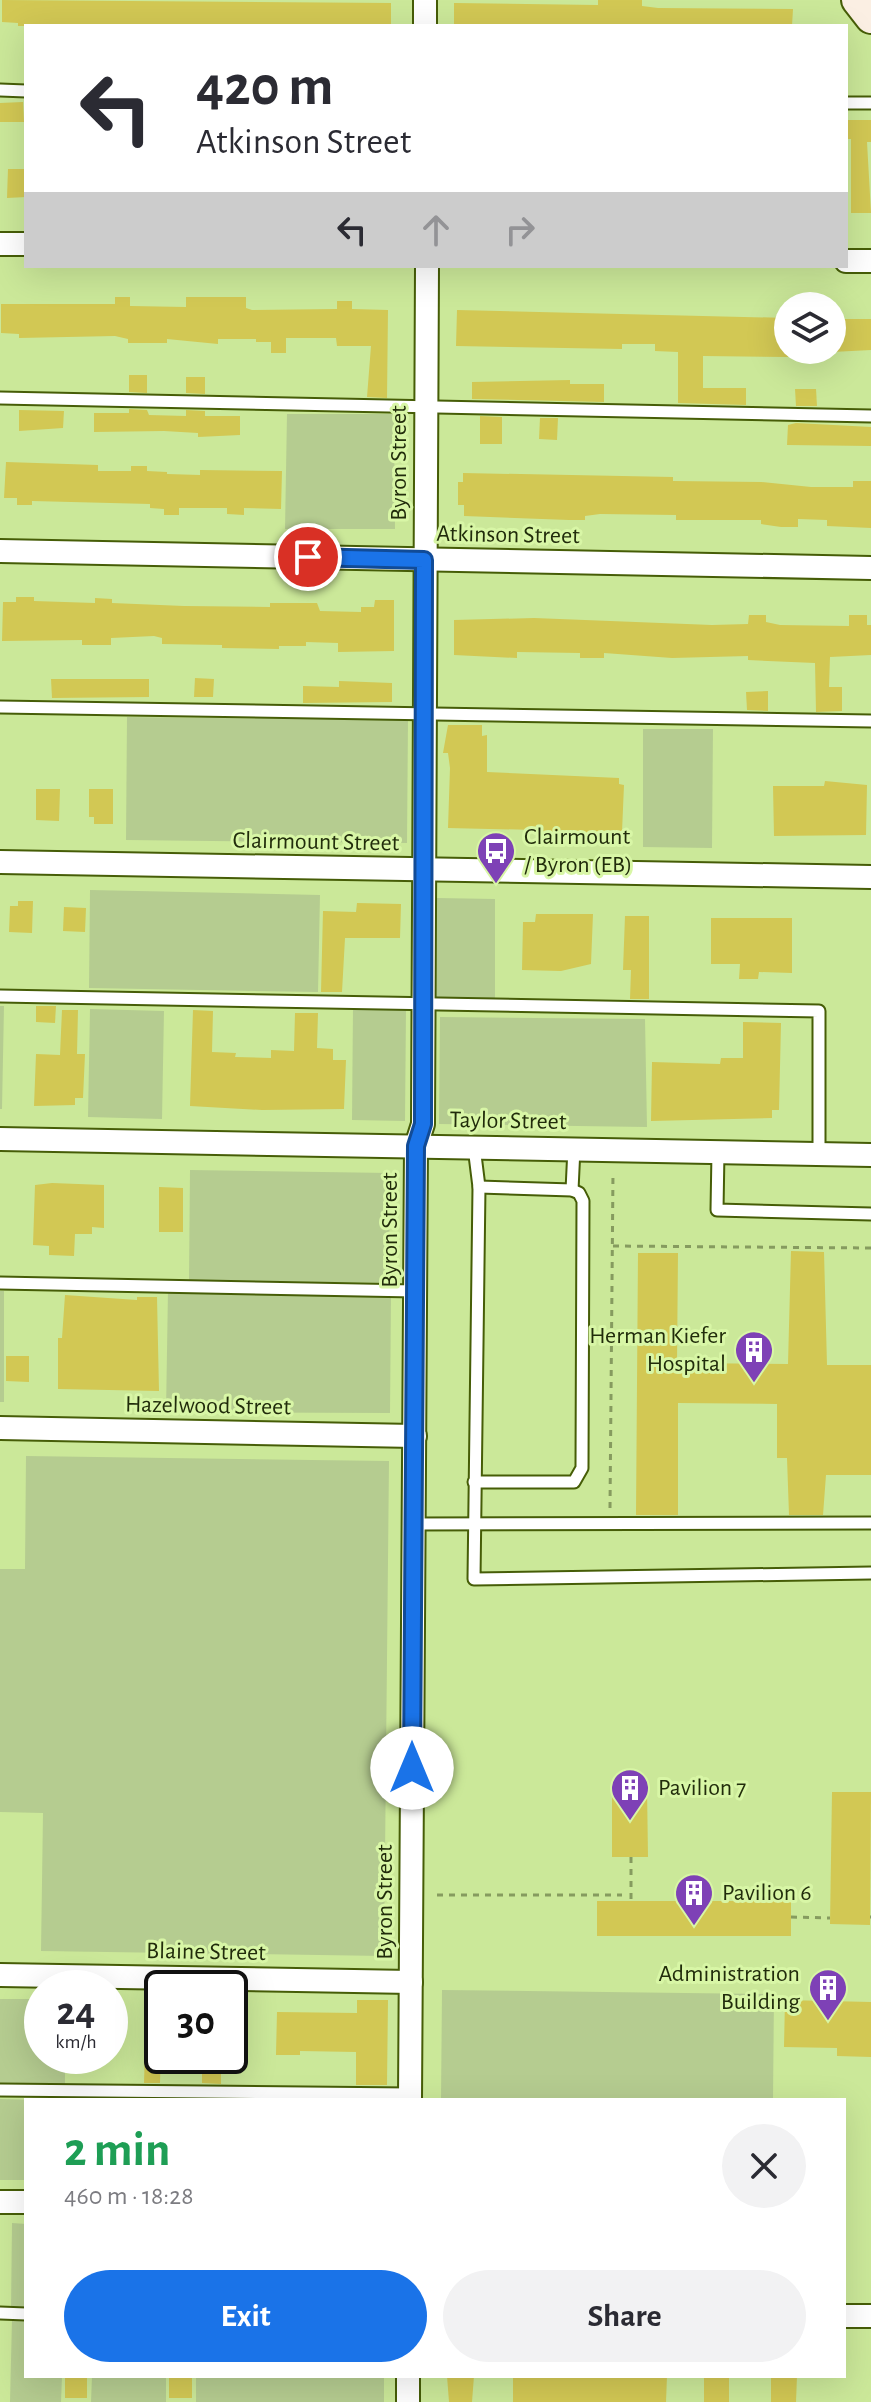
<!DOCTYPE html>
<meta charset="utf-8">
<style>
body{margin:0;font-family:"Alegreya Sans",sans-serif;background:#f2f2f3;color:#2b2b33;height:100vh;display:flex;flex-direction:column;font-size:30px;white-space:nowrap}
*{box-sizing:border-box;margin:0}
p{font-size:26px;color:#7c7c81}
.icon{flex:none;width:44px;height:44px;fill:none;stroke:currentColor;stroke-width:2;stroke-linecap:round;stroke-linejoin:round}
.map{position:relative;flex:1;overflow:hidden}
.sheet{position:absolute;left:24px;top:2098px;width:822px;height:280px;display:flex;flex-direction:column;background:#fff;border-radius:0px;box-shadow:0 8px 32px #0002}
.sheet>*{flex:none}
.hud{position:absolute;left:24px;top:24px;width:824px;height:244px;border-radius:0px;box-shadow:0 8px 32px #0002;background:#fff;color:#2b2b33;overflow:hidden}
.fabs{position:absolute;left:774px;top:292px;display:grid;gap:16px}
.fabs a{display:grid;place-items:center;width:72px;height:72px;border-radius:50%;background:#fff;box-shadow:0 8px 32px #0002;font-size:40px}
.speed{position:absolute;left:24px;top:1970px;display:flex;gap:16px;font-size:40px;font-weight:700;text-align:center}
.speed>*{display:grid;place-content:center;width:104px;height:104px;border-radius:50%;background:#fff;box-shadow:0 8px 32px #0002;line-height:1}
.speed small{font-size:20px;font-weight:400}
.speed .limit{border:4px solid #111;border-radius:12px;background:#fff;color:#111}
.pin{position:absolute;display:grid;place-items:center;width:68px;height:68px;color:#fff;margin:-34px;border:4px solid #fff;border-radius:50%;box-shadow:0 2px 8px #0007}
.me{position:absolute;width:88px;margin:-44px;rotate:0deg;stroke-linejoin:round;filter:drop-shadow(0 0 6px #0008)}
.turn{display:flex;align-items:center;gap:28px;height:168px;padding:0 40px;font-size:36px}
.turn .icon{width:104px;height:104px;stroke-width:2.5}
.turn b{display:block;font-size:56px;line-height:68px}
.lanes{display:flex;align-items:center;height:76px;padding:0 40px;background:#0003;justify-content:center;gap:40px;direction:ltr}
.lanes .off{opacity:.35}
.round{display:grid;place-items:center;flex:none;width:84px;height:84px;border-radius:42px;background:#f2f2f3}
.head{display:flex;align-items:center;justify-content:space-between;height:136px;padding:0 40px}
h1{font-size:48px;font-weight:600;line-height:60px;color:#1e9e55}
.cta{display:flex;gap:16px;margin-top:auto;padding:16px 40px}
.cta a{flex:1;height:92px;border-radius:48px;background:#1a73e8;color:#fff;font-size:32px;font-weight:600;line-height:92px;text-align:center}
.cta a+a{background:#f2f2f3;color:#2b2b33}
.map>svg:first-child{display:block}
</style>
<div class="map">
<svg width="871" height="2402" viewBox="0 0 871 2402">
<rect width="100%" height="100%" fill="#cbe899"/>
<g fill="#b5cc90">
<polygon points="287,414 394,414 395,529 285,529"/>
<polygon points="127,717 408,720 407,843 126,840"/>
<polygon points="643,729 713,729 712,848 643,847"/>
<polygon points="90,890 320,895 318,992 89,988"/>
<polygon points="437,898 495,899 495,998 436,997"/>
<polygon points="0,1006 4,1006 2,1109 0,1109"/>
<polygon points="353,1008 406,1009 405,1121 352,1120"/>
<polygon points="90,1009 164,1011 162,1119 88,1117"/>
<polygon points="440,1017 645,1019 647,1127 439,1124"/>
<polygon points="190,1170 390,1173 389,1283 189,1280"/>
<polygon points="168,1290 391,1294 390,1413 166,1412"/>
<rect x="0" y="1291" width="4" height="111"/>
<polygon points="26,1456 389,1461 384,1956 41,1951 43,1813 0,1812 0,1569 25,1569"/>
<polygon points="442,1990 774,1994 773,2100 441,2100"/>
<polygon points="0,1999 42,1999 42,2056 65,2056 65,2086 0,2085"/>
<polygon points="0,2099 41,2100 26,2100 26,2180 0,2180"/>
<polygon points="12,2223 26,2224 26,2307 11,2307"/>
<polygon points="12,2318 26,2318 26,2376 62,2376 61,2402 10,2402"/>
<polygon points="92,2376 166,2376 166,2402 91,2402"/>
<rect x="196" y="2376" width="188" height="26"/>
</g>
<g fill="#d2c854">
<polygon points="2,0 391,3 391,26 18,26 18,23 2,22"/>
<polygon points="598,0 642,0 642,6 658,8 793,9 792,26 454,24 454,3 598,5"/>
<polygon points="23,102 24,122 0,122 0,103"/>
<polygon points="846,120 871,120 871,142 867,142 871,213 851,213 851,139 846,139"/>
<polygon points="8,169 26,169 26,197 7,198"/>
<polygon points="115,297 130,297 130,306 186,307 186,297 246,297 246,308 252,310 337,309 337,301 352,301 352,309 388,310 387,398 367,397 371,346 337,346 336,338 286,338 286,353 271,353 271,342 256,342 256,339 218,339 218,344 167,339 167,343 128,343 128,339 115,336 19,338 19,334 1,333 1,304 115,304"/>
<polygon points="457,310 788,318 788,357 703,356 703,388 746,388 746,405 678,403 678,352 655,351 655,344 622,344 622,349 456,346"/>
<polygon points="832,319 871,319 871,350 832,352"/>
<polygon points="129,375 147,375 147,393 129,392"/>
<polygon points="186,377 205,377 205,394 186,393"/>
<polygon points="570,380 570,384 604,384 604,402 472,399 472,382"/>
<polygon points="795,389 816,389 817,406 796,406"/>
<polygon points="129,409 147,410 149,415 186,416 186,410 205,411 205,416 240,416 240,435 198,437 198,433 164,431 94,432 94,413 129,413"/>
<polygon points="19,410 64,411 63,428 19,431"/>
<polygon points="480,416 502,417 502,444 480,444"/>
<polygon points="540,418 558,418 557,440 539,439"/>
<polygon points="796,423 871,427 871,446 787,445 788,425"/>
<polygon points="6,462 98,465 98,471 131,471 131,466 147,466 147,471 167,472 167,474 200,475 200,470 282,471 281,509 244,508 244,515 227,514 227,508 179,508 179,515 164,515 164,509 150,508 150,504 32,501 32,505 17,505 17,498 4,498"/>
<polygon points="463,473 673,477 673,481 761,482 811,487 853,487 853,481 871,481 871,528 827,526 827,520 798,519 798,527 781,527 761,524 761,520 676,520 676,515 600,514 585,516 585,520 569,520 464,516 464,505 458,505 458,482 463,482"/>
<polygon points="16,597 34,597 34,601 95,603 95,598 112,599 112,603 184,606 270,607 270,603 317,603 320,611 361,612 361,607 374,607 375,600 394,600 394,651 338,652 338,643 306,642 306,646 279,646 279,649 222,648 222,645 162,644 162,638 154,636 111,638 111,645 82,645 82,640 2,641 3,602 16,602"/>
<polygon points="749,615 766,615 766,622 780,625 849,626 849,615 867,615 867,625 871,625 871,655 830,657 829,687 842,687 842,711 816,712 815,663 748,660 748,656 672,658 604,653 604,658 580,658 580,653 517,652 517,658 454,655 454,620 534,618 712,625 748,624"/>
<polygon points="195,678 214,679 213,697 194,697"/>
<polygon points="51,679 149,679 149,697 52,698"/>
<polygon points="339,681 392,683 392,702 303,703 303,686 339,687"/>
<polygon points="768,691 768,711 747,710 746,692"/>
<polygon points="448,725 482,725 482,736 487,735 487,772 619,778 619,784 624,785 622,832 576,839 576,835 536,834 536,830 448,828 450,768 448,753 443,753"/>
<polygon points="825,781 867,785 866,835 774,836 773,786 824,786"/>
<polygon points="36,789 60,789 59,821 36,820"/>
<polygon points="89,789 113,789 113,824 94,824 94,817 89,817"/>
<polygon points="18,901 33,901 32,933 9,932 10,906 18,906"/>
<polygon points="357,903 401,904 400,938 345,938 342,992 321,992 323,911 356,912"/>
<polygon points="64,907 86,908 85,932 63,931"/>
<polygon points="536,914 593,914 591,964 561,971 522,970 523,922 535,922"/>
<polygon points="625,916 649,916 649,999 630,999 631,970 623,970"/>
<polygon points="711,918 792,918 792,973 759,972 758,979 739,979 740,964 711,964"/>
<polygon points="36,1006 56,1006 55,1023 36,1022"/>
<polygon points="62,1010 78,1010 77,1054 85,1054 83,1098 75,1098 75,1105 34,1106 36,1054 60,1055"/>
<polygon points="193,1010 213,1011 212,1052 236,1053 235,1057 271,1058 271,1050 294,1051 295,1013 318,1013 317,1048 333,1049 333,1060 346,1060 344,1109 262,1110 190,1106"/>
<polygon points="743,1022 781,1023 779,1110 772,1110 772,1118 651,1121 652,1062 720,1064 721,1058 743,1058"/>
<polygon points="52,1183 104,1185 104,1228 92,1227 92,1234 75,1234 74,1256 49,1255 49,1246 33,1245 35,1185"/>
<polygon points="159,1187 183,1188 183,1232 159,1232"/>
<polygon points="791,1251 824,1252 827,1365 871,1365 871,1475 826,1475 823,1515 789,1515 787,1458 777,1458 777,1404 678,1403 678,1515 636,1515 638,1253 678,1253 677,1363 788,1364"/>
<polygon points="65,1295 137,1300 137,1297 157,1297 159,1391 58,1389 58,1338 62,1338"/>
<polygon points="6,1356 29,1356 29,1382 6,1381"/>
<polygon points="612,1787 647,1787 648,1857 612,1857"/>
<polygon points="832,1792 871,1792 870,1925 830,1924"/>
<rect x="597" y="1901" width="194" height="35"/>
<polygon points="357,2000 388,2000 387,2085 356,2085 356,2052 300,2051 300,2055 276,2055 277,2012 357,2013"/>
<polygon points="785,2000 871,2002 871,2057 837,2056 837,2048 784,2047"/>
<polygon points="230,2012 245,2013 246,2041 230,2040"/>
<polygon points="146,2014 162,2014 160,2083 144,2083"/>
<polygon points="202,2069 221,2070 221,2084 202,2083"/>
<rect x="65" y="2376" width="22" height="22"/>
<rect x="169" y="2376" width="23" height="22"/>
<polygon points="447,2376 474,2376 472,2402 449,2402"/>
<polygon points="513,2376 667,2376 666,2402 513,2402"/>
<rect x="704" y="2376" width="25" height="26"/>
<polygon points="771,2376 797,2376 796,2402 771,2402"/>
</g>
<g fill="none" stroke-linecap="round" stroke-linejoin="round">
<defs>
<g id="lane">
<polyline points="0,90 26,91"/>
<polyline points="846,103 871,103"/>
<polyline points="0,398 871,416"/>
<polyline points="0,707 871,721"/>
<polyline points="0,996 819,1011 819,1154"/>
<polyline points="474,1147 479,1187 474,1579 871,1573"/>
<polyline points="718,1152 717,1210 871,1214"/>
<polyline points="572,1190 574,1148"/>
<polyline points="0,1283 415,1291"/>
<polyline points="474,1482 574,1482 582,1468 583,1201 579,1193 572,1190 479,1187"/>
<polyline points="414,1524 871,1523"/>
<polyline points="0,2090 410,2094"/>
<polyline points="0,2313 26,2314"/>
</g>
<g id="street">
<polyline points="425,26 425,0"/>
<polyline points="0,244 26,244"/>
<polyline points="846,261 871,261"/>
<polyline points="0,551 871,568"/>
<polyline points="0,862 871,877"/>
<polyline points="0,1139 871,1155"/>
<polyline points="0,1428 415,1436"/>
<polyline points="0,1975 411,1982"/>
<polyline points="410,2100 416,1146 423,1124 427,266"/>
<polyline points="0,2202 26,2202"/>
<polyline points="844,2316 871,2316"/>
<polyline points="408,2402 408,2376"/>
</g>
<polyline id="secondary" points="857,0 871,18"/>
</defs>
<use href="#lane" stroke="#465d07" stroke-width="15"/>
<use href="#street" stroke="#465d07" stroke-width="26"/>
<use href="#secondary" stroke="#465d07" stroke-width="34"/>
<g stroke="#869b5f" stroke-width="3" stroke-dasharray="6 6" stroke-linecap="butt">
<polyline points="613,1246 871,1248"/>
<polyline points="610,1508 613,1172"/>
<polyline points="631,1857 631,1901"/>
<polyline points="437,1895 622,1895"/>
<polyline points="791,1917 830,1918"/>
<polyline points="870,1917 871,1917"/>
</g>
<use href="#lane" stroke="#fff" stroke-width="11"/>
<use href="#street" stroke="#fff" stroke-width="22"/>
<use href="#secondary" stroke="#fbefe3" stroke-width="30"/>
</g>
<g fill="none" stroke-linecap="round" stroke-linejoin="round">
<defs>
<polyline id="route" points="308,557 424,560 423,1124 416,1146 412,1768"/>
</defs>
<use href="#route" stroke="#114b97" stroke-width="20"/>
<use href="#route" stroke="#1a73e8" stroke-width="14"/>
</g>
<defs>
<symbol id="bus-pin" viewBox="-11 -11 22 30"><path d="M0 17L-7.5 6A9.5 9.5 0 1 1 7.5 6Z" fill="#7e41b6" stroke="#d8f6a6"/><path d="M-5-6H5V4H4V6H2V4H-2V6H-4V4H-5ZM-3.5-4V0h7V-4ZM-3.5 1.2v1.5H-2V1.2ZM2 1.2v1.5H3.5V1.2Z" fill="#fff"/></symbol>
<symbol id="building-pin" viewBox="-11 -11 22 30"><path d="M0 17L-7.5 6A9.5 9.5 0 1 1 7.5 6Z" fill="#7e41b6" stroke="#d8f6a6"/><path d="M-4-6H4V6H1V3H-1V6H-4ZM-2.5-4.3h1.7v1.8h-1.7ZM.8-4.3h1.7v1.8H.8ZM-2.5-1h1.7V.8h-1.7ZM.8-1h1.7V.8H.8Z" fill="#fff"/></symbol>
</defs>
<g fill-rule="evenodd">
<use href="#bus-pin" x="474" y="829" width="44" height="60"/>
<use href="#building-pin" x="732" y="1328" width="44" height="60"/>
<use href="#building-pin" x="608" y="1766" width="44" height="60"/>
<use href="#building-pin" x="672" y="1871" width="44" height="60"/>
<use href="#building-pin" x="806" y="1966" width="44" height="60"/>
</g>
<g text-anchor="middle" dominant-baseline="central" stroke-width="6" stroke-linejoin="round" paint-order="stroke">
<g font-size="24" fill="#212c0b" stroke="#d8f6a6">
<text transform="translate(399 463) rotate(-90)">Byron Street</text>
<text transform="translate(508 535) rotate(1)">Atkinson Street</text>
<text transform="translate(316 842) rotate(1)">Clairmount Street</text>
<text transform="translate(508 1121) rotate(1)">Taylor Street</text>
<text transform="translate(390 1230) rotate(-90)">Byron Street</text>
<text transform="translate(208 1406) rotate(1)">Hazelwood Street</text>
<text transform="translate(385 1902) rotate(-90)">Byron Street</text>
<text transform="translate(206 1952) rotate(1)">Blaine Street</text>
</g>
<g font-size="24" fill="#212c0b" stroke="#d8f6a6" text-anchor="start">
<text x="524" y="837">Clairmount<tspan x="524" dy="28">/ Byron (EB)</tspan></text>
<text x="726" y="1336" text-anchor="end">Herman Kiefer<tspan x="726" dy="28">Hospital</tspan></text>
<text x="658" y="1788">Pavilion 7</text>
<text x="722" y="1893">Pavilion 6</text>
<text x="800" y="1974" text-anchor="end">Administration<tspan x="800" dy="28">Building</tspan></text>
</g>
</g>
</svg>
<div class="fabs">
<a><svg class="icon" aria-label="layers" viewBox="0 0 24 24"><path d="M12 4l9 5-9 5-9-5zM3 14l9 5 9-5"/></svg></a>
</div>
<div class="speed"><div>24<small>km/h</small></div><div class="limit">30</div></div>
<div class="pin" style="left:308px;top:557px;background:#d93025"><svg class="icon" aria-label="arrive" viewBox="0 0 24 24"><path d="M6 21V4h12l-3 4 3 4H6"/></svg></div>
<svg class="me" style="left:412px;top:1768px" viewBox="-20 -20 40 40"><circle r="19" fill="#fff"/><path d="M0-13L10 11 0 6-10 11z" fill="#1a73e8"/></svg>
<div class="hud">
<div class="turn"><svg class="icon" aria-label="left" viewBox="0 0 24 24"><path d="M17 20v-9H6M10 6l-5 5 5 5"/></svg><div><b>420 m</b>Atkinson Street</div></div>
<div class="lanes"><svg class="icon" aria-label="left" viewBox="0 0 24 24"><path d="M17 20v-9H6M10 6l-5 5 5 5"/></svg><svg class="icon off" aria-label="ahead" viewBox="0 0 24 24"><path d="M12 20V5M6 11l6-6 6 6"/></svg><svg class="icon off" aria-label="right" viewBox="0 0 24 24"><path d="M7 20v-9h11M14 6l5 5-5 5"/></svg></div>
</div>
<section class="sheet">
<div class="head"><div><h1>2 min</h1><p>460 m · 18:28</p></div><a class="round"><svg class="icon" aria-label="close" viewBox="0 0 24 24"><path d="M6 6l12 12M18 6L6 18"/></svg></a></div>
<div class="cta"><a>Exit</a><a>Share</a></div>
</section>
</div>
